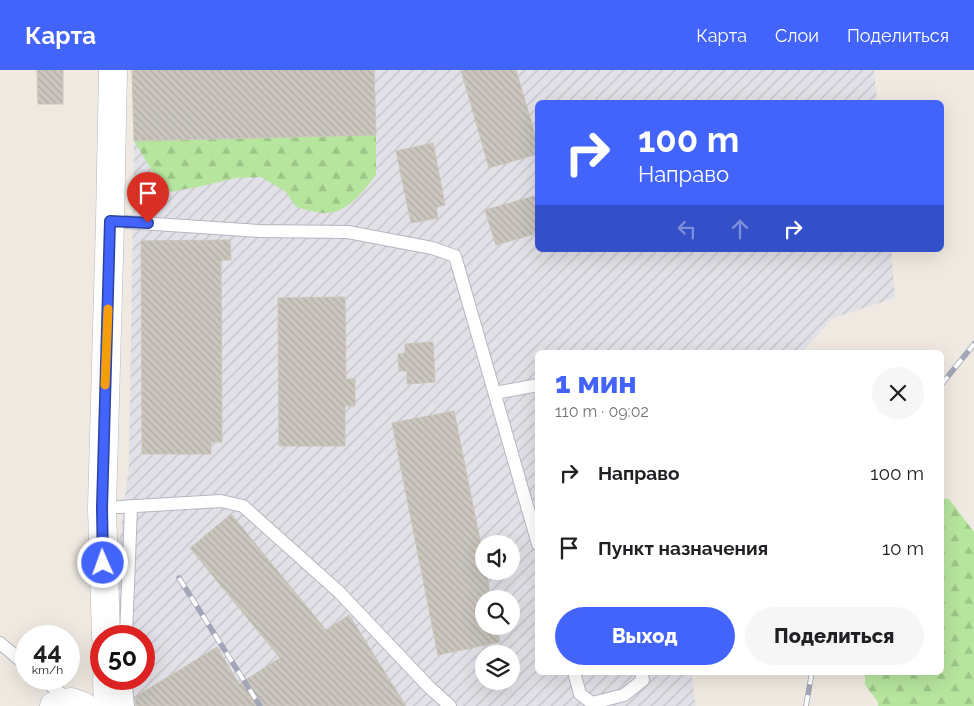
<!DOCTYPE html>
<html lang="ru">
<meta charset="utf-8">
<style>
body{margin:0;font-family:Raleway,sans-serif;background:#f6f6f6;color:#202124;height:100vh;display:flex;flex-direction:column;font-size:19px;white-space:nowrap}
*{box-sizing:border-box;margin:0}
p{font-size:16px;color:#757577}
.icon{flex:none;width:28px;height:28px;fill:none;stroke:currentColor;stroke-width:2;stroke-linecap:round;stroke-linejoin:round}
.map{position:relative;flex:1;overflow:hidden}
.sheet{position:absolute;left:535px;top:280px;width:409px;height:325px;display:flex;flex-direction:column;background:#fff;border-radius:8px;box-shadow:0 5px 20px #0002}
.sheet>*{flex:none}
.top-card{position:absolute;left:535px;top:30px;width:409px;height:152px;border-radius:8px;box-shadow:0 5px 20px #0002;background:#4264fb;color:#fff;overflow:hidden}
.fabs{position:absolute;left:475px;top:465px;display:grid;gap:10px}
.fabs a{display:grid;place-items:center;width:45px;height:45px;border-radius:50%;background:#fff;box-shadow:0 5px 20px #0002;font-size:25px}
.speed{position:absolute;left:15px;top:555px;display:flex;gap:10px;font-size:25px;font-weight:700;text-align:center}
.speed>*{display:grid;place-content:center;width:65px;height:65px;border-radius:50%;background:#fff;box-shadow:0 5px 20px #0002;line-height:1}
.speed small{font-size:12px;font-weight:400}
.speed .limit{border:8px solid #d22;background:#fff;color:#111}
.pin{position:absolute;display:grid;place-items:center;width:42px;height:42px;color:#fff;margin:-51px -21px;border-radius:50% 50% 50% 0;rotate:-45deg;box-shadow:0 0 5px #0007}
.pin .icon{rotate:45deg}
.me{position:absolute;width:55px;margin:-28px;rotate:358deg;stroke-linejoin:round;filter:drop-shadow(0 0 4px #0008)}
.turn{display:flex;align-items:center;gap:18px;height:105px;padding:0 20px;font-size:22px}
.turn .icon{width:65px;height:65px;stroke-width:2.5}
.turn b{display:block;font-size:35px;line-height:42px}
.lanes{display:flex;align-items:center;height:48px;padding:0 20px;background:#0003;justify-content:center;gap:25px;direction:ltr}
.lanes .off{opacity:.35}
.round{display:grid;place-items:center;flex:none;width:52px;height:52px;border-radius:26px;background:#f6f6f6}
.summary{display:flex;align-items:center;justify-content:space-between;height:85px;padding:0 20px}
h1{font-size:30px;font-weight:800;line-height:38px;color:#4264fb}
.button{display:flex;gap:10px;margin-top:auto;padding:10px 20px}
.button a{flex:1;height:58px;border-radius:30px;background:#4264fb;color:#fff;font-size:20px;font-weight:800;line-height:58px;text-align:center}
.button a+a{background:#f6f6f6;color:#202124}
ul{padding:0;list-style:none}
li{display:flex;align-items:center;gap:15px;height:75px;padding:0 20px}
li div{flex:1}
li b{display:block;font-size:19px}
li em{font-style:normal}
header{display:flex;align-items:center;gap:30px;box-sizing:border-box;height:70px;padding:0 25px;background:#4264fb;color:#fff}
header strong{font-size:24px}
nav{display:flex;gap:28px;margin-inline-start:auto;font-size:18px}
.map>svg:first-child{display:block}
</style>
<header>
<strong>Карта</strong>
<nav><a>Карта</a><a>Слои</a><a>Поделиться</a></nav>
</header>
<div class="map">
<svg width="974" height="636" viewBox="0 0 974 636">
<defs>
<pattern id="industrial-furrows" width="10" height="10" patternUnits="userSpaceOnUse" patternTransform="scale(1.25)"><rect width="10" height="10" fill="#e3e1e8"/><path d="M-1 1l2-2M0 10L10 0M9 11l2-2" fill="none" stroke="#c3c1c7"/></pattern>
<pattern id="forest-firs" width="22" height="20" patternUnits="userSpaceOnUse" patternTransform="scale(1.25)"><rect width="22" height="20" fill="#b6e59e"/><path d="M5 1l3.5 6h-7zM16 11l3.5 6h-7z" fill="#9dc588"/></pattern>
<pattern id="building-back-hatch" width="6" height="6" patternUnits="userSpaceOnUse" patternTransform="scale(1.25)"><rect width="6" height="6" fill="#cbc7bf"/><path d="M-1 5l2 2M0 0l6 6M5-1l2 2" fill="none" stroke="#afaba4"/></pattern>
</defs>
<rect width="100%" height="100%" fill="#efe9e1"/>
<path fill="url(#industrial-furrows)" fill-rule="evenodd" d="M 132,0 L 874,0 L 877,32 L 538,32 L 538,180 L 891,180 L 895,228 L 833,248 L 802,282 L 538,282 L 538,602 L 691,603 L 696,636 L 121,636 L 120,609 L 144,609 L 144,566 L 118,566 L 116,497 L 129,396 L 134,71 ZM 484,474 L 511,474 L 511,501 L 484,501 ZM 484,529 L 511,529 L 511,556 L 484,556 ZM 484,584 L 511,584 L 511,611 L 484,611 Z"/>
<g fill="url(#forest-firs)">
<path d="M 376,65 L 376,105 C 363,121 347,145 323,143 C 314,142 305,139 296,137 L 286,122 L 261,107 L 236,108 L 202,116 L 170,122 L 151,99 L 134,71 Z"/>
<polygon points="941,428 949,429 974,462 974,636 878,636 878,632 865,615 865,603 941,602"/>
</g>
<g fill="url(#building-back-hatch)" stroke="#cbc5ba">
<polygon points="37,0 63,0 63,34 38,34"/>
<polygon points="132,0 374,0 376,65 134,71"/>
<polygon points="461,0 516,0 538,75 538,84 489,98"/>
<polygon points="433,73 445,135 436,137 438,148 411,153 396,81"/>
<polygon points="538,125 538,163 496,175 485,140"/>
<polygon points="230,170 231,190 221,190 222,372 211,372 211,384 142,384 141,171"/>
<polygon points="345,227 346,309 355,309 355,336 345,336 345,376 279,376 278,228"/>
<polygon points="433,272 435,312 407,314 407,301 399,301 398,284 405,283 405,274"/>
<polygon points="454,341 484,490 484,501 486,501 491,529 484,529 484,556 497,556 500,572 438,585 392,353"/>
<polygon points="231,444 326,560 349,545 406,636 136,636 135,627 217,577 239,614 280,588 190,478"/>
</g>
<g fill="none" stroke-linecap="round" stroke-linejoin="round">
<defs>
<g id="lane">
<polyline points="110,151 259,161 348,162 432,178 455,186 538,474"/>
<polyline points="495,323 538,315"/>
<polyline points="102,438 221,431 243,436 339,522 429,617 450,636"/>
<polyline points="126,566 131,437"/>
<polyline points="0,573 26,595"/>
<polyline points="574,602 580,624 592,633 624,625 643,610 641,602"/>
<polyline points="43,609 71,632"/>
<polyline points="125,609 128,636"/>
</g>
<g id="secondary">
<polyline points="106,566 102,438 110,151 113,0"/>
<polyline points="107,609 108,636"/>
<polyline points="54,636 71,632 83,636"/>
</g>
</defs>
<use href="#lane" stroke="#b4b7c1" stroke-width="14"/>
<use href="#secondary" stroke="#b4b7c1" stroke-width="29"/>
<use href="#lane" stroke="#fff" stroke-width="12"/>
<use href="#secondary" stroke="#fff" stroke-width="28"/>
<defs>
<g id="rail">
<polyline points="941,315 974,274"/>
<polyline points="179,508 260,636"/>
<polyline points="806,636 812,602"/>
</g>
</defs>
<use href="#rail" stroke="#a3a6b8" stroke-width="5.5"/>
<use href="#rail" stroke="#fff" stroke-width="4" stroke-dasharray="11" stroke-linecap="butt"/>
</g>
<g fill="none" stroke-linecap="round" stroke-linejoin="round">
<defs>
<polyline id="route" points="103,493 102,438 110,151 148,153"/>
</defs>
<use href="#route" stroke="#2b41a3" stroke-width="12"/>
<use href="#route" stroke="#4264fb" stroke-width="9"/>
<polyline stroke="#f59e0b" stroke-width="9" points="105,315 108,239"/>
</g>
</svg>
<div class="fabs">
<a><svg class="icon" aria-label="sound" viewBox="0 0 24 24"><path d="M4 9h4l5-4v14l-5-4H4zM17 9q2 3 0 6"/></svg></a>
<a><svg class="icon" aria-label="search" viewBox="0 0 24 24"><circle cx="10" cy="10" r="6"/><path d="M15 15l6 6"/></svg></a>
<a><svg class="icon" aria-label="layers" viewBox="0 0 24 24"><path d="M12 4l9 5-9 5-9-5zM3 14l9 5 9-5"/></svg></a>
</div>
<div class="speed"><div>44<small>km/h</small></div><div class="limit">50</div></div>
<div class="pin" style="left:148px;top:153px;background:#d93025"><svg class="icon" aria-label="arrive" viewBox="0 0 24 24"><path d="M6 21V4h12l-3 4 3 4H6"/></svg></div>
<svg class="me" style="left:103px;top:493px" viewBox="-20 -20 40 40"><circle r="17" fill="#4264fb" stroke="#fff" stroke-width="3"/><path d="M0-11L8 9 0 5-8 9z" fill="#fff"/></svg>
<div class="top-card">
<div class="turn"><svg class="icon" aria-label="right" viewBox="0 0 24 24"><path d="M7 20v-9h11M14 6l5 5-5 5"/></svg><div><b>100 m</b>Направо</div></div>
<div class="lanes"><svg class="icon off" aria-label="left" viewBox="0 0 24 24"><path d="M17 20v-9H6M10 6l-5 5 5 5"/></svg><svg class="icon off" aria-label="ahead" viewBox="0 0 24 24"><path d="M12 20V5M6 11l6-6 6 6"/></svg><svg class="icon" aria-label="right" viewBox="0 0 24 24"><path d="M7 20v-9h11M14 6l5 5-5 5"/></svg></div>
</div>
<section class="sheet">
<div class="summary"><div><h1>1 мин</h1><p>110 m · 09:02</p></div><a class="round"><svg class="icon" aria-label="close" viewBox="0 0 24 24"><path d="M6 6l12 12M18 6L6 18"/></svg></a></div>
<ul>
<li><svg class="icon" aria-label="right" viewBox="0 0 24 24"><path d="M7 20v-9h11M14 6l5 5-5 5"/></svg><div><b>Направо</b></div><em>100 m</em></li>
<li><svg class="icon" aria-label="arrive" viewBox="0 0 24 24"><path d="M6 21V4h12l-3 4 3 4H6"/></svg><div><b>Пункт назначения</b></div><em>10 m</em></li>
</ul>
<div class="button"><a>Выход</a><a>Поделиться</a></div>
</section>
</div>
